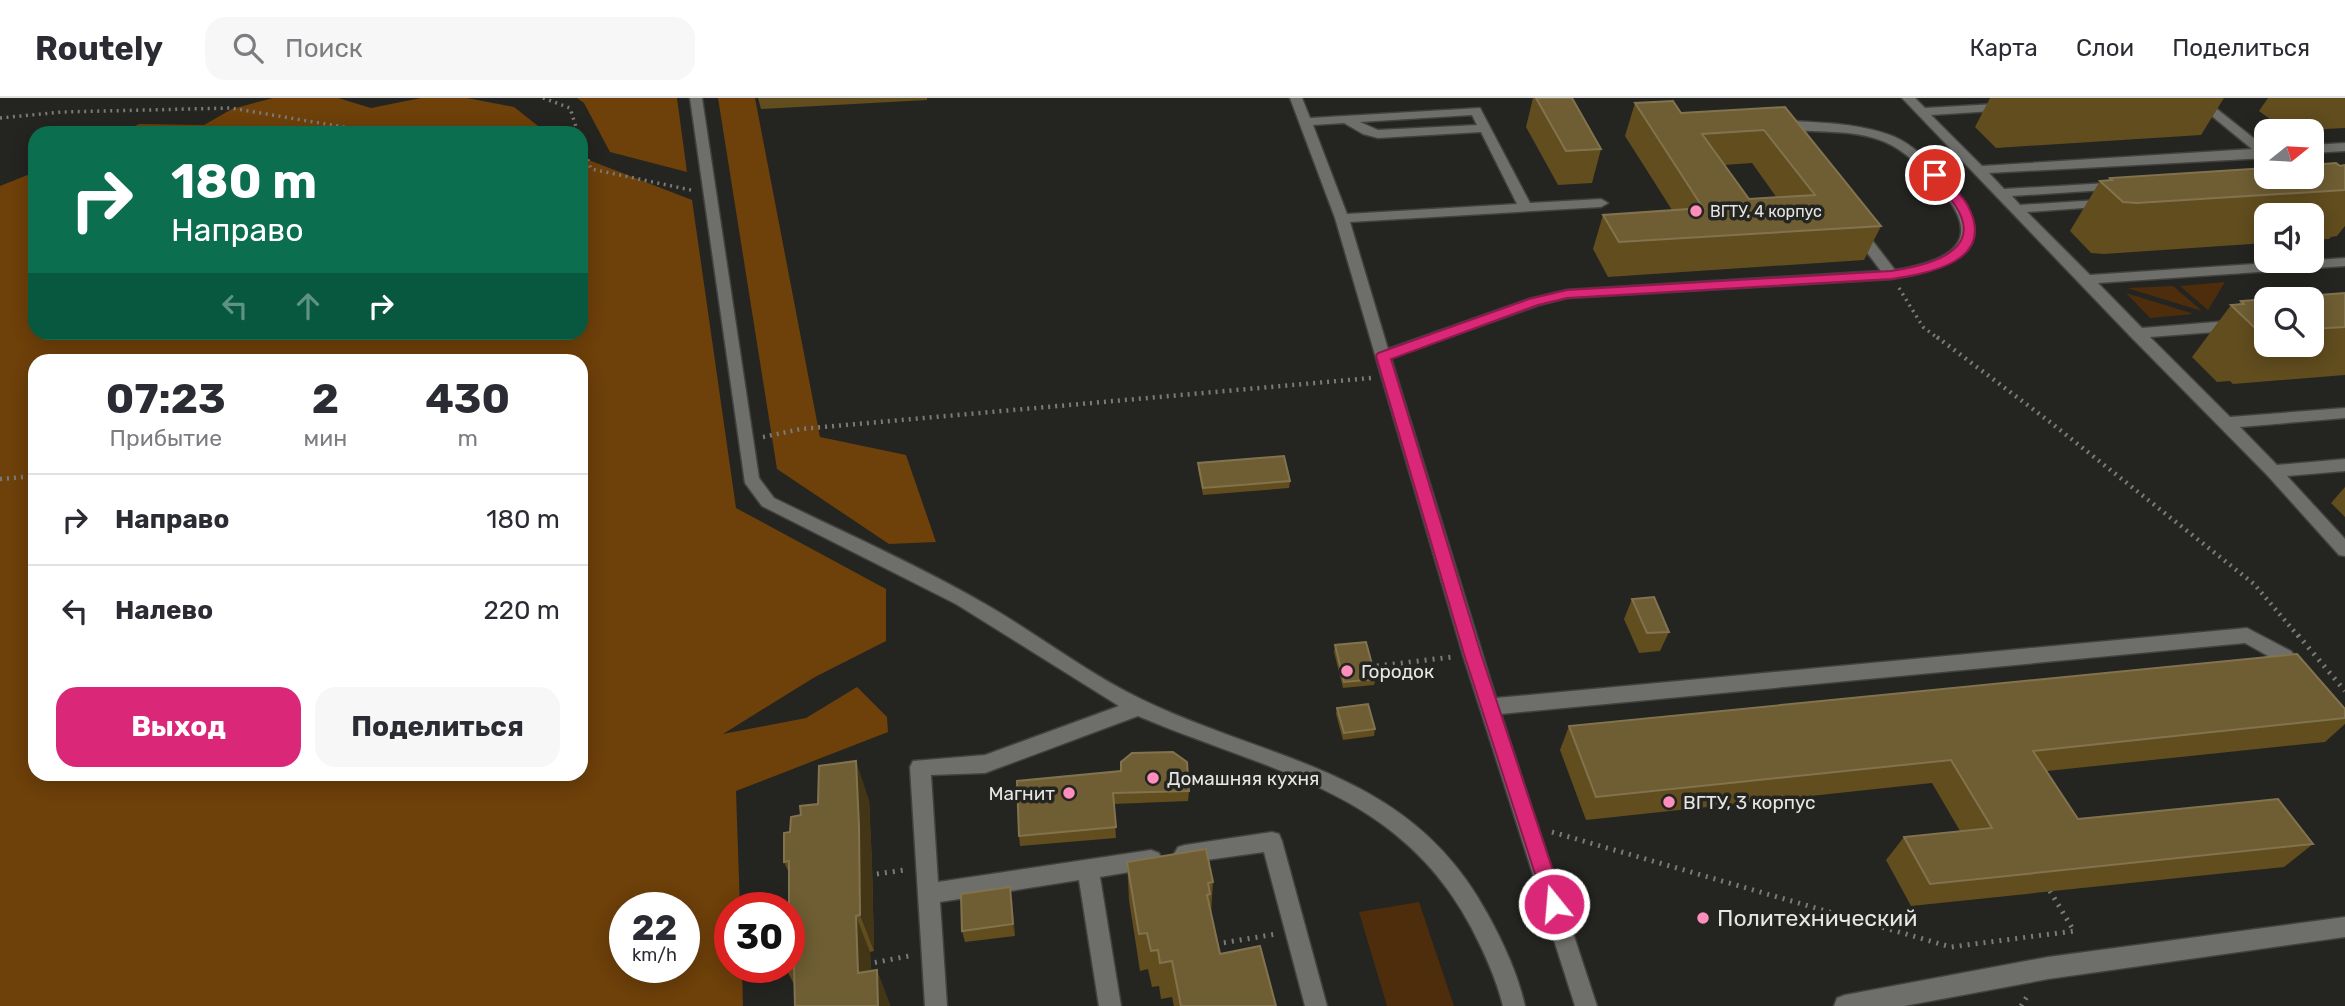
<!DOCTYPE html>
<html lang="ru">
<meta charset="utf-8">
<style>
body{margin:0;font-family:Rubik,sans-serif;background:#f7f7f7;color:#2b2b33;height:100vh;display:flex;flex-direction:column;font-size:26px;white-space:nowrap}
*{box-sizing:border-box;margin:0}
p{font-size:23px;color:#7c7c81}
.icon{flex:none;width:38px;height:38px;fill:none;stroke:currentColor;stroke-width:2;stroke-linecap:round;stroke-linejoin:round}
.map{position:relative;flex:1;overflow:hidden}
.panel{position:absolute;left:28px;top:256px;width:560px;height:427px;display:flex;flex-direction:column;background:#fff;border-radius:21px;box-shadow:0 4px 18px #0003}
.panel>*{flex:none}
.guide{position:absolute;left:28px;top:28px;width:560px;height:214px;border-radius:21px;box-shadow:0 4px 18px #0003;background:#0b6e4f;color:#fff;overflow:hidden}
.needle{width:46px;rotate:72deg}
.tools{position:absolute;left:2254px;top:21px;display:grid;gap:14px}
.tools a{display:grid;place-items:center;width:70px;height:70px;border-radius:14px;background:#fff;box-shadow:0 4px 18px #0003;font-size:35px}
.speed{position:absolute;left:609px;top:794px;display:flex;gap:14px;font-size:35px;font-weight:700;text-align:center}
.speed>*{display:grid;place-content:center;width:91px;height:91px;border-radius:50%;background:#fff;box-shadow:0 4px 18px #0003;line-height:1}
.speed small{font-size:18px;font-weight:400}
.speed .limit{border:10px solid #d22;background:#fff;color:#111}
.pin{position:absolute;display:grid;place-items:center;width:60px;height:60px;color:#fff;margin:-30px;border:4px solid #fff;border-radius:50%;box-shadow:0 2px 7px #0007}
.me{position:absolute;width:77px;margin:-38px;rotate:343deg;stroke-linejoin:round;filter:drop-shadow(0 0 5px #0008)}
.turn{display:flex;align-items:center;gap:24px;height:147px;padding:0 28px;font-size:32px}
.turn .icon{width:91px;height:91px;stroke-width:2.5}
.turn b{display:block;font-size:49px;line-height:60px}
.lanes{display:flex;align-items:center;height:66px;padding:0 28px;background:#0003;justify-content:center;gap:35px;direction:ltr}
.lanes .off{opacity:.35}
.eta{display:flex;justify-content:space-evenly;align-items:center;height:119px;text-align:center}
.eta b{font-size:42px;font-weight:700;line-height:49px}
.primary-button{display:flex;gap:14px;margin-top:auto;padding:14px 28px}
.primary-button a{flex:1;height:80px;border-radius:21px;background:#db2777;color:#fff;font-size:28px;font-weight:700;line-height:80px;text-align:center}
.primary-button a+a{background:#f7f7f7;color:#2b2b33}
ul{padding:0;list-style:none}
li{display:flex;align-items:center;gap:21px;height:91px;padding:0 28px;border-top:2px solid #e1e1e2}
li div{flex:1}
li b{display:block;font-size:26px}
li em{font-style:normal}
header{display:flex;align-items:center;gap:42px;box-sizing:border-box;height:98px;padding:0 35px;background:#fff;border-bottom:2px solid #e1e1e2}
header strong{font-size:33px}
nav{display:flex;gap:38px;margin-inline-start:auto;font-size:24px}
.search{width:490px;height:63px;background:#f7f7f7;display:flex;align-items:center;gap:18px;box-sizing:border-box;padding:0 24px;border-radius:21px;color:#7c7c81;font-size:26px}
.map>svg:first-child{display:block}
</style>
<header>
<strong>Routely</strong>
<div class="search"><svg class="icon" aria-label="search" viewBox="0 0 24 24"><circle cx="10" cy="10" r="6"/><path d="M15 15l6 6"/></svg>Поиск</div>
<nav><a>Карта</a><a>Слои</a><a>Поделиться</a></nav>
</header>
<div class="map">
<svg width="2345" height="908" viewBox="0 0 2345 908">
<rect width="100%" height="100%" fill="#242421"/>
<g fill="#4d2d0b">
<polygon points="2225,184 2208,212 2180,188"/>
<polygon points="2173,188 2202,213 2127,190"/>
<polygon points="2126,195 2194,216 2150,220"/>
<polygon points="1419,804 1454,908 1387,908 1359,814"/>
</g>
<g fill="#6e400a" fill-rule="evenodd">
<polygon points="273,0 338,0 371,10 421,0 467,0 514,9 547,35 120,35 139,26 204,27 232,11"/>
<polygon points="577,0 677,0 687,74 610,54 584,5"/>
<polygon points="718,0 755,0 820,339 906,357 936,444 889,446 777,371"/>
<path d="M 581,59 L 692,102 L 736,410 L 886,491 L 886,543 L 815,579 L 723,636 L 806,620 L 857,589 L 887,619 L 888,634 L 736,693 L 740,810 L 730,810 L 730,870 L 742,870 L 743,908 L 0,908 L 0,88 L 35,74 L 35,234 L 581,234 ZM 35,262 L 581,262 L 581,676 L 35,676 ZM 625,810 L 684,810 L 684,870 L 625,870 Z"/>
</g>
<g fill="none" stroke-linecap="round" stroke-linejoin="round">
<defs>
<g id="minor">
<path d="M 690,0 L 702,0 L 759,380 L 774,400 C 845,435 918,467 987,507 C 1039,537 1087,575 1141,601 C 1273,665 1409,671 1487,815 C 1503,844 1518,876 1525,908 L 1503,908 C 1496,880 1484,854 1471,829 C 1399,692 1267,673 1138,618 L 985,675 L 931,677 L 938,784 L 1151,752 L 1159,755 L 1162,762 L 1159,769 L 1100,779 L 1121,908 L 1099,908 L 1079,782 L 940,804 L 947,908 L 925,908 L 910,669 L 913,663 L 985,657 L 1119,608 L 956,506 L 762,408 L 745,385 Z"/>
<path d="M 1290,0 L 1302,0 L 1310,20 L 1480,10 L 1530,105 L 1601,101 L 1608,105 L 1601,109 L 1350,124 L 1388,251 L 1529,201 L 1567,192 L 1881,173 L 1850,132 L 1857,128 L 1862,129 L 1895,172 C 1957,162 1986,140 1935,85 C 1920,69 1906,53 1885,44 C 1849,29 1811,37 1774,29 L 1772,26 L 1778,22 C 1817,25 1858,24 1895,39 C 1915,48 1930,65 1945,80 C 2008,147 1961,170 1891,181 L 1567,200 L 1539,207 L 1391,260 L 1496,600 L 2247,530 L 2291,553 L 2307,575 L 2305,580 L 2298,583 L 2291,580 L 2277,563 L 2245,545 L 1501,616 L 1597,908 L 1575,908 L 1463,557 L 1335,120 ZM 1472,17 L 1477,27 L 1378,32 L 1360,24 ZM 1344,25 L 1363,36 L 1378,40 L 1481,34 L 1517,106 L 1347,116 L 1313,27 Z"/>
<polygon points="1902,0 1915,0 1925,10 2013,5 2015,8 2009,12 1931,17 1982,68 2252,51 2190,0 2203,0 2266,50 2266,60 1989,75 2004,91 2125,84 2125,90 2120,91 2012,98 2020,107 2115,101 2115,107 2110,108 2027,114 2090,177 2345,160 2345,168 2098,185 2142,230 2266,220 2266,230 2150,239 2230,319 2345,310 2345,320 2240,329 2277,367 2345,361 2345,373 2287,378 2345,441 2345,458 2339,457 2267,377 2130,238"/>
<polygon points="2345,45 2345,53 2312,55 2312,47"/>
<polygon points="1272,734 1279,736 1282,743 1327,908 1305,908 1264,754 1185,765 1178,763 1174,756 1178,749 1185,747"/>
<polygon points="2345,819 2345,839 2048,881 1904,908 1834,908 1837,900 1845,897 2048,859"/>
</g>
</defs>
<use href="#minor" stroke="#41413f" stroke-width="3"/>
<g stroke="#7a7a78" stroke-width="3.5" stroke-dasharray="2 4.5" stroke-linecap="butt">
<polyline points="543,0 570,10 578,35"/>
<polyline points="0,20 62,14 231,10 379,35"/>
<polyline points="581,43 591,71 691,92"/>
<polyline points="1899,190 1923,229 1939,241"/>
</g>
<g stroke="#7a7a78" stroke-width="4.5" stroke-dasharray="2 5" stroke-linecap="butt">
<polyline points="1937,239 2050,324 2254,486 2299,539"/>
<polyline points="763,339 801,331 1371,280"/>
<polyline points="0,381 35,378"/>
</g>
<g stroke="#7a7a78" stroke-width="5" stroke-dasharray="2 6" stroke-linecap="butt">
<polyline points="2298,537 2345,593"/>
<polyline points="1369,569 1452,559"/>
<polyline points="1552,734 1951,849 2074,833 2050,793"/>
<polyline points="869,777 905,772"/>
<polyline points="1216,846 1276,836"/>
<polyline points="867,866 909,858"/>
<polyline points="2021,908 2028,897"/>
</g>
<use href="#minor" fill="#6e6f6b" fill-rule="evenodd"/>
</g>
<g fill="#614d1e" fill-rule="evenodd">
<polygon points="758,0 927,0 927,2 761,11"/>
<polygon points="1533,0 1572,0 1601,51 1592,85 1558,87 1526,29"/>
<polygon points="1990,0 2224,0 2201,37 1996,50 1975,29"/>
<polygon points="2268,0 2345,0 2345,30 2286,33 2259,13"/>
<path d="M 1635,5 L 1681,15 L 1785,9 L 1881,128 L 1864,162 L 1608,179 L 1593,151 L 1603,117 L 1672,112 L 1625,38 ZM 1752,65 L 1777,100 L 1749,101 L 1724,67 Z"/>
<polygon points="2345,67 2345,128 2337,138 2331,139 2329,141 2312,142 2312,117 2266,117 2266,145 2104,156 2091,155 2070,133 2100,83 2108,82 2110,80"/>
<path d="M 2345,195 L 2345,277 L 2233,286 L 2230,283 L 2217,284 L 2192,259 L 2231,207 L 2238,207 L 2241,203 ZM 2266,201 L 2312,201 L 2312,247 L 2266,247 Z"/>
<polygon points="1198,365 1290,383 1289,390 1203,397 1198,371"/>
<polygon points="2345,389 2345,419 2331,405"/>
<polygon points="1632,501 1669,534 1660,553 1639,555 1624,521"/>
<polygon points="1335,547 1376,581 1374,587 1343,590 1334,554"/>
<polygon points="1337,610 1375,631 1374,638 1343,642 1336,616"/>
<polygon points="2345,611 2345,626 2325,644 2047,673 2078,721 2313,746 2284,769 1911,808 1886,762 1904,739 1960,733 1932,685 1586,722 1560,652 1569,628"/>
<polygon points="1017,683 1189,693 1188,703 1114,706 1116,740 1020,748 1019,738"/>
<polygon points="869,702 872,766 874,853 870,854 871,873 890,906 794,886 786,871 789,870 789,775 784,764 790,734 801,717 818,706"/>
<polygon points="1127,764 1213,784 1211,816 1220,856 1276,908 1174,908 1172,899 1161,901 1159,888 1152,889 1148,871 1140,873 1129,802"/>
<polygon points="1012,801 1015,838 965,844 962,833"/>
</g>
<g fill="#433616">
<polygon points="856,663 869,702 872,766 874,853 860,817"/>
<polygon points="1010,789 1012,801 1015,838 1013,826"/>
<polygon points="856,818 870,854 873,908 858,875"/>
<polygon points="877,872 890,906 890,908 878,908"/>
</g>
<g fill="#6f5e33" stroke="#82734f" stroke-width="2" fill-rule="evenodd">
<polygon points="1536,0 1572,0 1601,51 1566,53"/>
<path d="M 1673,3 L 1681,15 L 1785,9 L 1881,128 L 1619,144 L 1603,117 L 1703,110 L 1635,5 ZM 1764,32 L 1815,97 L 1749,101 L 1702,36 Z"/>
<polygon points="2336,65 2340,68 2345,67 2345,92 2137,105 2123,104 2100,83 2112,82 2110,80 2266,70 2266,79 2312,79 2312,67"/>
<polygon points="2345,195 2345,229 2312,231 2312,201 2266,201 2266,231 2257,232 2231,207 2244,206 2241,203"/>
<polygon points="1284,358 1290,383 1203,390 1198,365"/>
<polygon points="1654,499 1669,534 1647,535 1632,501"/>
<polygon points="1366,544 1376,581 1344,584 1335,547"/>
<polygon points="2297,556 2345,611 2345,620 2033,653 2078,721 2278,701 2313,746 1930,786 1904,739 1992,730 1951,662 1596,699 1569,628"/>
<polygon points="1368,606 1375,631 1344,635 1337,610"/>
<polygon points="1173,654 1187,664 1189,693 1113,695 1116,729 1019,738 1017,683 1121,673 1121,664 1132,655"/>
<polygon points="856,663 859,728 860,817 856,818 858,875 877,872 878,908 795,908 794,869 786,871 789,870 789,763 784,764 784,735 790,734 791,719 801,717 800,708 818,706 819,668"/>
<polygon points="1206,751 1213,784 1208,785 1210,796 1207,797 1220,856 1260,848 1276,908 1181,908 1172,863 1160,865 1158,852 1151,853 1147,835 1139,836 1127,764"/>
<polygon points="1010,789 1013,826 962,833 961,796"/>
</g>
<path fill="#db2777" stroke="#8e194d" stroke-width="2" d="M 1935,74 L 1939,75 C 1948,85 1962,96 1968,108 C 1997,164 1929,175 1891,181 L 1567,200 L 1538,207 L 1391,261 L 1481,556 L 1564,806 L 1561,813 L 1554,816 L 1547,813 L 1464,556 L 1376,258 L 1378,255 L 1529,201 L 1567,192 L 1891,173 C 1924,168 1987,155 1955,107 C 1947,96 1937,87 1929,77 Z"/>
<g fill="#fe8ebc" stroke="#242421" stroke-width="2.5">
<circle cx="1696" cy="113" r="7"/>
<circle cx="1347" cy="573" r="7"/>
<circle cx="1153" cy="680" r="7"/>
<circle cx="1069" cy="695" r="7"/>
<circle cx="1669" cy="704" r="7"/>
<circle cx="1703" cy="820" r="7"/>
</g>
<g text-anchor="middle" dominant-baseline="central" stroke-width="7" stroke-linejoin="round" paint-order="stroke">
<g font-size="16" fill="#e6e6e5" stroke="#242421" text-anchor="start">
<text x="1710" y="113">ВГТУ, 4 корпус</text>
</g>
<g font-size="19" fill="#e6e6e5" stroke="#242421" text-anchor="start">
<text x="1361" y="573">Городок</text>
<text x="1167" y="680">Домашняя кухня</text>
<text x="1055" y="695" text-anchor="end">Магнит</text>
<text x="1683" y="704">ВГТУ, 3 корпус</text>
</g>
<g font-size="23" fill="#e6e6e5" stroke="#242421" text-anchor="start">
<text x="1717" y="820">Политехнический</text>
</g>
</g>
</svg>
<div class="tools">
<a><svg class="needle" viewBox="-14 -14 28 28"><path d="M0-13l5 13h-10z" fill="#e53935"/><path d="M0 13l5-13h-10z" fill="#7c7c81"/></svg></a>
<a><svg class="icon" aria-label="sound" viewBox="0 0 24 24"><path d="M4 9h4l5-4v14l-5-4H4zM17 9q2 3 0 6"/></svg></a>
<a><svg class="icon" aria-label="search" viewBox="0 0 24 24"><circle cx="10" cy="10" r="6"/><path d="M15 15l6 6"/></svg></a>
</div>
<div class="speed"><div>22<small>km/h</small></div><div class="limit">30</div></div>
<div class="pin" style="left:1935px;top:77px;background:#d93025"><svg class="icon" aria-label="arrive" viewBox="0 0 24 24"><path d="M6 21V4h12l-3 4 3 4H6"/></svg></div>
<svg class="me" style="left:1554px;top:806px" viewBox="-20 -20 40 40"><circle r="17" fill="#db2777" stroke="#fff" stroke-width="3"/><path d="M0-11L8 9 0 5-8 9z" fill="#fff"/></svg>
<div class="guide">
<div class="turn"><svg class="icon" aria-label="right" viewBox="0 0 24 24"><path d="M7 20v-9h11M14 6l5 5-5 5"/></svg><div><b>180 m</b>Направо</div></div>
<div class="lanes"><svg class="icon off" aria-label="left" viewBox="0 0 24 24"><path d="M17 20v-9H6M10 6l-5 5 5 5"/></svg><svg class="icon off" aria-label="ahead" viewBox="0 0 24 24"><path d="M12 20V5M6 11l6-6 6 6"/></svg><svg class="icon" aria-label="right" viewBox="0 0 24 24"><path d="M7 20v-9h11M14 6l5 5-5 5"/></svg></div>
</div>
<section class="panel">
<div class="eta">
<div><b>07:23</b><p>Прибытие</p></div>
<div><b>2</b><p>мин</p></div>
<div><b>430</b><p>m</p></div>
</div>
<ul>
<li><svg class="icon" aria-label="right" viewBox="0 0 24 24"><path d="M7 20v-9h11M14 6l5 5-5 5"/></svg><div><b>Направо</b></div><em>180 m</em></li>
<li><svg class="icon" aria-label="left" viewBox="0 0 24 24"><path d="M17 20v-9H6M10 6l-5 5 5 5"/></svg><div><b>Налево</b></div><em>220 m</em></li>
</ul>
<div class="primary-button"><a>Выход</a><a>Поделиться</a></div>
</section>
</div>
